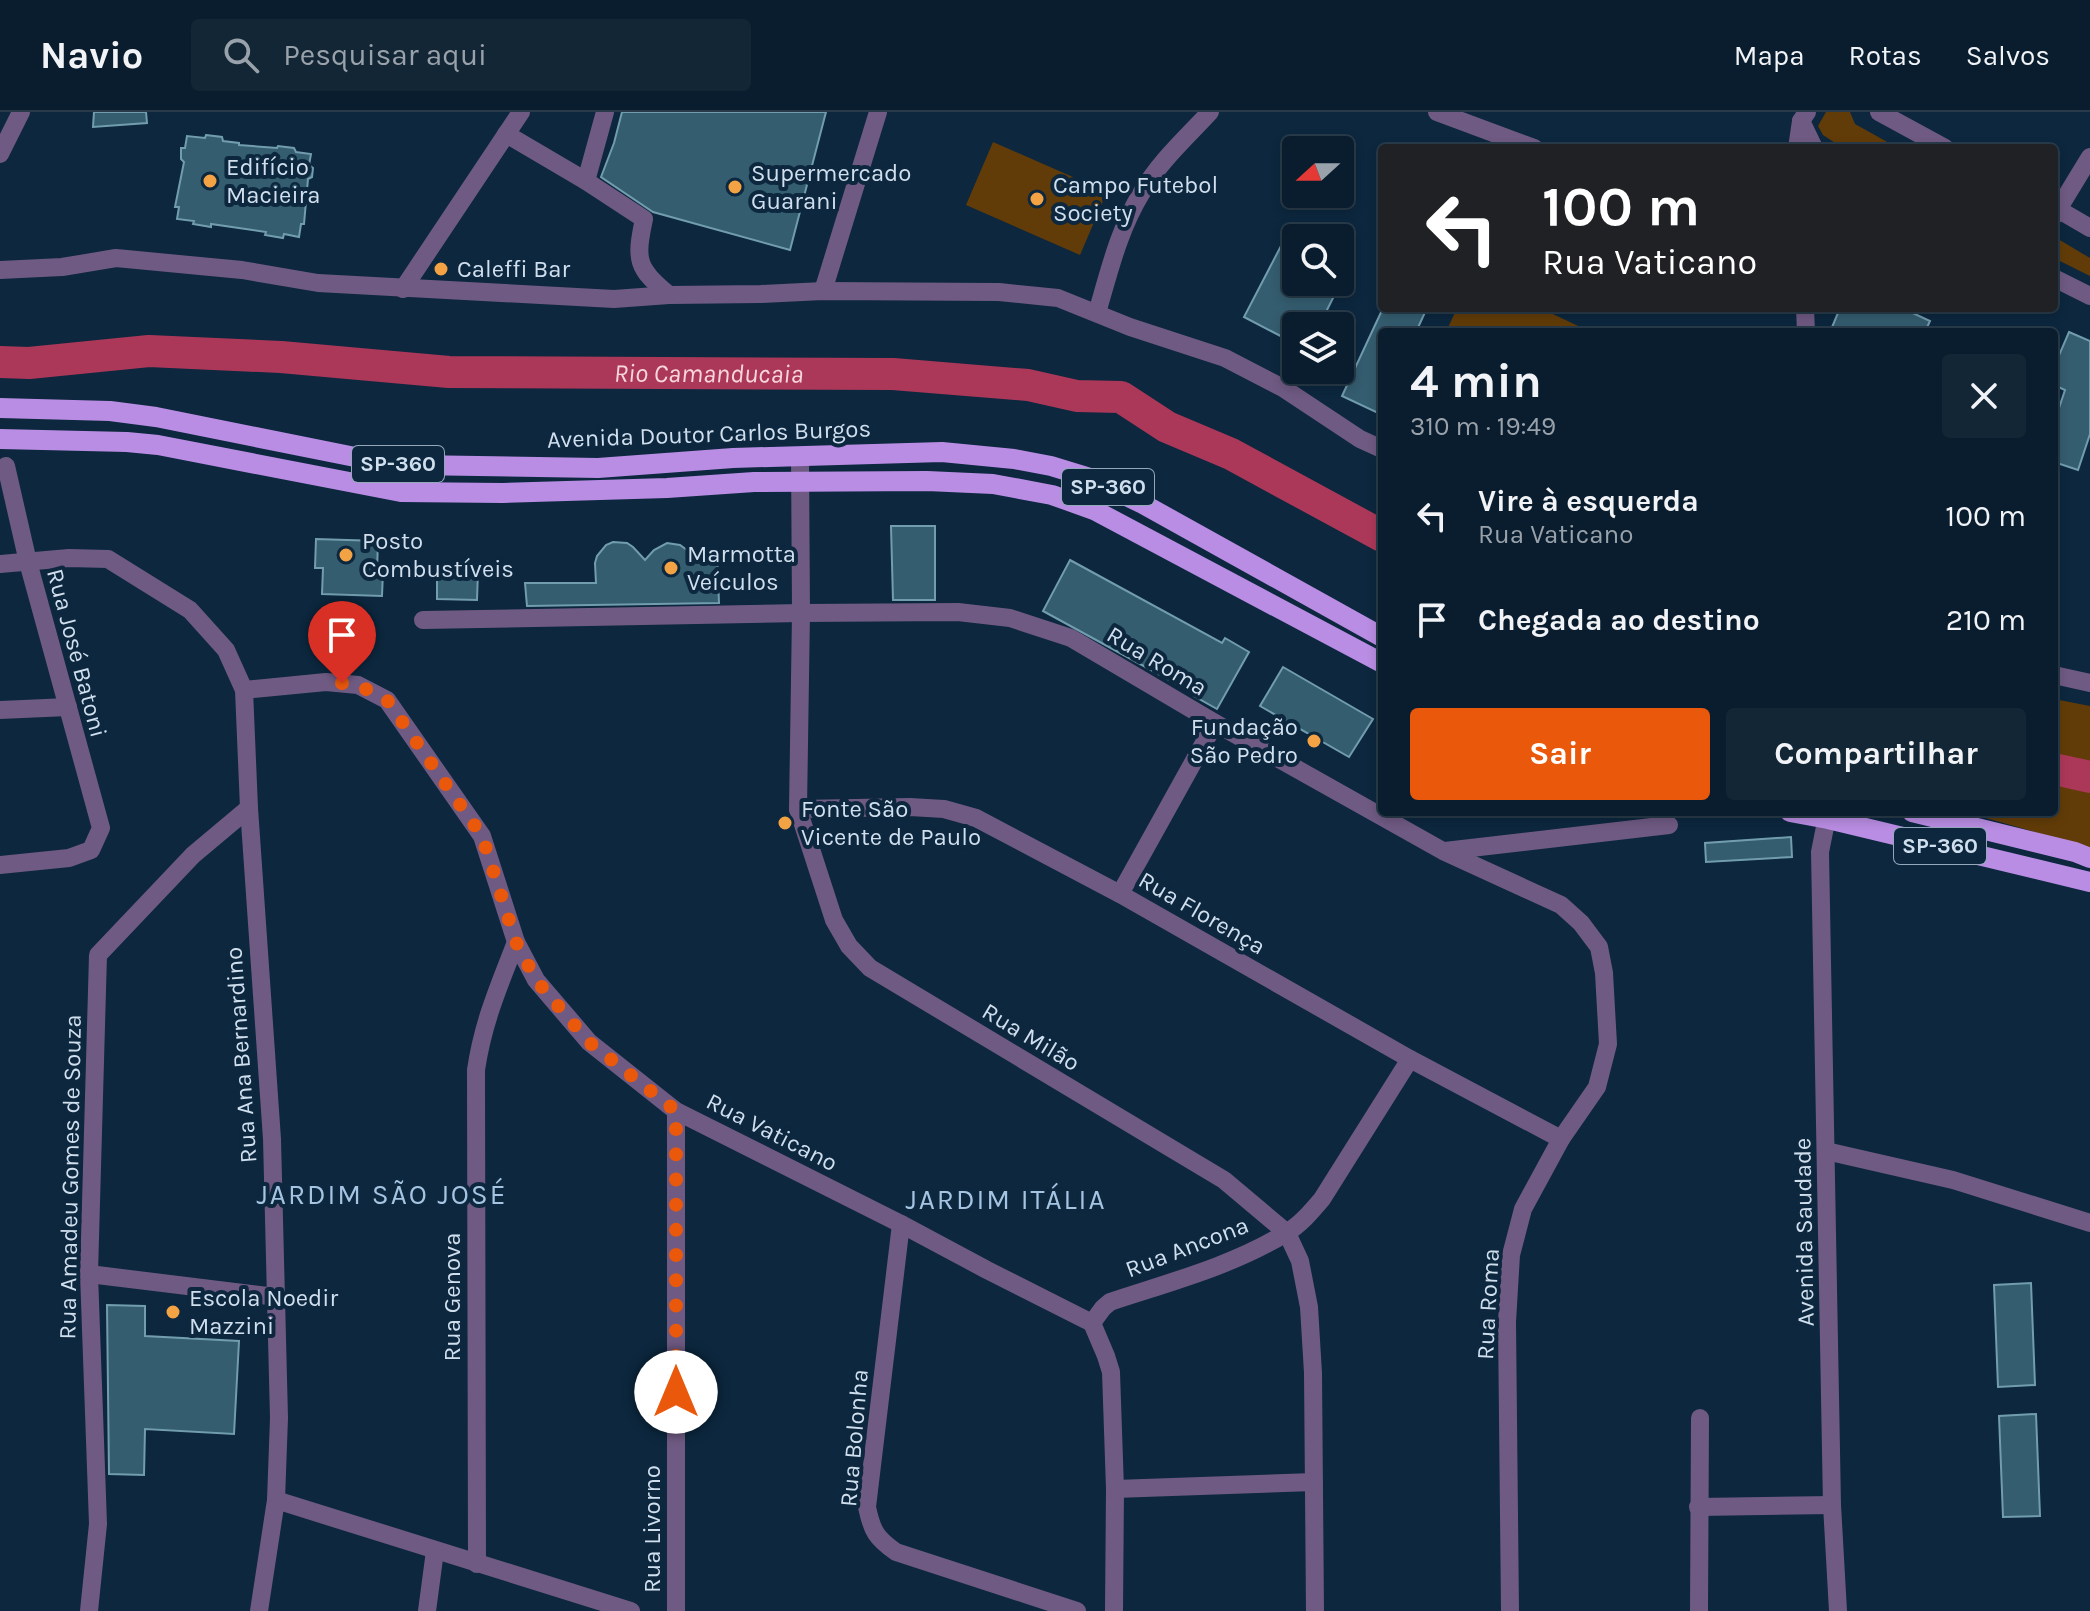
<!DOCTYPE html>
<html lang="pt">
<meta charset="utf-8">
<style>
body{margin:0;font-family:Karla,sans-serif;background:#122636;color:#f1f3f6;height:100vh;display:flex;flex-direction:column;font-size:30px;white-space:nowrap}
*{box-sizing:border-box;margin:0}
p{font-size:26px;color:#99a2aa}
.icon{flex:none;width:44px;height:44px;fill:none;stroke:currentColor;stroke-width:2;stroke-linecap:round;stroke-linejoin:round}
.map{position:relative;flex:1;overflow:hidden}
.side{position:absolute;left:1378px;top:216px;width:680px;height:488px;display:flex;flex-direction:column;background:#091d2e;border-radius:8px;box-shadow:0 4px 12px #0003,0 0 0 2px #293b4a}
.side>*{flex:none}
.guide{position:absolute;left:1378px;top:32px;width:680px;height:168px;border-radius:8px;box-shadow:0 4px 12px #0003,0 0 0 2px #293b4a;background:#202124;color:#fff;overflow:hidden}
.needle{width:52px;rotate:249deg}
.buttons{position:absolute;left:1282px;top:24px;display:grid;gap:16px}
.buttons a{display:grid;place-items:center;width:72px;height:72px;border-radius:8px;background:#091d2e;box-shadow:0 4px 12px #0003,0 0 0 2px #293b4a;font-size:40px}
.pin{position:absolute;display:grid;place-items:center;width:68px;height:68px;color:#fff;margin:-82px -34px;border-radius:50% 50% 50% 0;rotate:-45deg;box-shadow:0 0 8px #0007}
.pin .icon{rotate:45deg}
.me{position:absolute;width:88px;margin:-44px;rotate:0deg;stroke-linejoin:round;filter:drop-shadow(0 0 6px #0008)}
.turn{display:flex;align-items:center;gap:28px;height:168px;padding:0 32px;font-size:36px}
.turn .icon{width:104px;height:104px;stroke-width:2.5}
.turn b{display:block;font-size:56px;line-height:68px}
.round{display:grid;place-items:center;flex:none;width:84px;height:84px;border-radius:8px;background:#122636}
.headline{display:flex;align-items:center;justify-content:space-between;height:136px;padding:0 32px}
h1{font-size:48px;font-weight:700;line-height:60px}
.action{display:flex;gap:16px;margin-top:auto;padding:16px 32px}
.action a{flex:1;height:92px;border-radius:8px;background:#ea580c;color:#fff;font-size:32px;font-weight:700;line-height:92px;text-align:center}
.action a+a{background:#122636;color:#f1f3f6}
ul{padding:0;list-style:none}
li{display:flex;align-items:center;gap:24px;height:104px;padding:0 32px}
li div{flex:1}
li b{display:block;font-size:30px}
li em{font-style:normal}
header{display:flex;align-items:center;gap:48px;box-sizing:border-box;height:112px;padding:0 40px;background:#091d2e;border-bottom:2px solid #293b4a}
header strong{font-size:38px}
nav{display:flex;gap:44px;margin-inline-start:auto;font-size:28px}
.search{width:560px;height:72px;background:#122636;display:flex;align-items:center;gap:20px;box-sizing:border-box;padding:0 28px;border-radius:8px;color:#99a2aa;font-size:30px}
.map>svg:first-child{display:block}
</style>
<header>
<strong>Navio</strong>
<div class="search"><svg class="icon" aria-label="search" viewBox="0 0 24 24"><circle cx="10" cy="10" r="6"/><path d="M15 15l6 6"/></svg>Pesquisar aqui</div>
<nav><a>Mapa</a><a>Rotas</a><a>Salvos</a></nav>
</header>
<div class="map">
<svg width="2090" height="1499" viewBox="0 0 2090 1499">
<rect width="100%" height="100%" fill="#0c273e"/>
<g fill="#623c08">
<polygon points="1826,0 1850,0 1855,12 1898,36 1843,36 1823,23 1818,14"/>
<polygon points="993,30 1107,80 1080,143 966,93"/>
<polygon points="2058,127 2090,146 2090,164 2054,146 2054,132"/>
<polygon points="1457,196 1540,196 1591,220 1446,220"/>
<polygon points="2054,587 2090,594 2090,736 1965,700 2054,700"/>
</g>
<g fill="none" stroke-linecap="round" stroke-linejoin="round">
<g stroke="#ac3859" stroke-width="32">
<path id="s1" d="M 0,250 L 29,251 L 149,239 L 281,245 L 449,260 L 893,262 L 1028,273 L 1077,284 L 1121,285 L 1167,315 L 1231,342 L 1382,424"/>
<polyline points="2054,657 2090,665"/>
</g>
</g>
<g fill="#345d6f" stroke="#729daf" stroke-width="2">
<polygon points="94,0 146,0 147,11 93,15"/>
<polygon points="622,0 826,0 790,138 653,100 601,65 614,31"/>
<polygon points="206,23 222,25 223,29 239,31 239,33 277,36 278,34 294,36 296,40 311,42 309,53 313,56 312,65 308,67 304,112 301,112 299,125 284,122 283,126 265,123 266,120 211,112 211,115 193,112 194,109 177,107 179,95 175,95 184,50 181,47 181,36 185,36 187,24 205,26"/>
<polygon points="1282,132 1296,139 1296,170 1341,170 1319,214 1296,214 1296,232 1244,205"/>
<polygon points="1383,196 1427,196 1416,220 1382,220 1382,292 1378,301 1342,284"/>
<polygon points="1840,196 1902,196 1930,209 1925,220 1830,220"/>
<polygon points="2069,220 2090,229 2090,322 2078,358 2054,350 2054,311 2065,278 2054,273 2054,255"/>
<polygon points="891,414 935,414 935,488 893,488"/>
<polygon points="316,427 378,429 377,459 383,459 382,484 322,482 323,456 315,456"/>
<polygon points="613,430 627,431 633,435 645,448 654,438 667,431 680,433 691,441 717,441 719,491 527,494 525,471 596,471 595,451 597,444 606,433"/>
<polygon points="1070,448 1222,531 1225,526 1249,540 1217,597 1194,584 1195,582 1043,499"/>
<polygon points="437,458 478,459 477,488 437,487"/>
<polygon points="1283,555 1373,607 1349,645 1260,594"/>
<polygon points="1791,725 1792,745 1706,750 1705,731"/>
<polygon points="2031,1171 2035,1273 1998,1275 1994,1173"/>
<polygon points="107,1193 145,1194 145,1224 239,1229 234,1322 145,1317 144,1363 109,1362"/>
<polygon points="2036,1302 2040,1404 2003,1405 1999,1304"/>
</g>
<g fill="none" stroke-linecap="round" stroke-linejoin="round">
<g stroke="#6f5a83" stroke-width="18">
<polyline points="1437,0 1534,36"/>
<polyline points="1879,0 1945,36"/>
<polyline points="1801,9 1814,36"/>
<path d="M 506,22 L 586,69 L 644,107 C 635,149 637,156 669,183"/>
<polyline points="1797,36 1801,9 1807,0"/>
<polyline points="0,42 21,0"/>
<polyline points="586,69 605,0"/>
<polyline points="2054,95 2090,116"/>
<polyline points="2054,104 2090,45"/>
<polyline points="0,158 62,155 116,146 242,158 318,171 614,187 669,183 761,182 823,179 999,180 1058,186 1130,215 1225,246 1283,276 1360,327 1382,337"/>
<polyline points="2054,166 2090,184"/>
<polyline points="403,177 521,0"/>
<polyline points="823,179 878,0"/>
<polyline points="1805,196 1806,220"/>
<path d="M 1097,201 C 1109,160 1119,117 1142,80 C 1159,50 1187,25 1210,0"/>
<polyline points="800,344 801,501 798,697 834,808 849,834 870,856 1224,1068 1287,1121 1300,1149 1309,1195 1313,1261 1315,1499"/>
<polyline points="0,452 69,446 108,447 190,498 226,538 244,578 249,696 272,1027 279,1306 276,1388 259,1499"/>
<polyline points="423,508 801,501 958,500 1010,506 1071,526 1215,611 1443,739 1561,793 1581,811 1599,835 1604,861 1608,932 1597,975 1561,1027 1523,1097 1511,1143 1507,1210 1510,1499"/>
<polyline points="2054,563 2090,571"/>
<polyline points="244,578 326,570 358,573 387,588 482,724 516,830 536,868 589,930 676,999 901,1112 987,1158 1092,1211"/>
<polyline points="0,598 68,595"/>
<polyline points="798,697 910,695 944,697 976,706 1120,782 1410,947 1561,1027"/>
<polyline points="1828,700 1820,740 1832,1393 1838,1499"/>
<polyline points="1445,739 1669,713"/>
<polyline points="0,753 69,746 91,738 101,716 28,450 6,354"/>
<polyline points="1120,782 1215,611"/>
<polyline points="1826,1039 1953,1068 2090,1111"/>
<path d="M 901,1112 L 867,1395 C 872,1419 876,1426 896,1440 L 1077,1499"/>
<polyline points="89,1162 276,1185"/>
<path d="M 1092,1211 L 1103,1196 L 1110,1190 C 1170,1170 1232,1154 1286,1121 C 1300,1113 1311,1100 1322,1087 L 1410,947"/>
<polyline points="1092,1211 1106,1244 1111,1260 1115,1377 1114,1499"/>
<polyline points="1115,1377 1314,1370"/>
<polyline points="276,1388 631,1499"/>
<polyline points="1698,1395 1832,1393"/>
<path d="M 477,1452 L 476,958 C 483,910 499,874 516,830"/>
<polyline points="89,1499 98,1412 89,1162 98,843 193,743 249,696"/>
<polyline points="427,1499 435,1439"/>
<polyline points="676,1499 676,999"/>
<polyline points="1699,1499 1700,1306"/>
</g>
<g stroke="#b98de3" stroke-width="20">
<polyline points="0,296 110,299 156,305 375,349 414,353 598,356 733,346 942,340 1014,347 1051,354 1087,365 1143,392 1382,525"/>
<polyline points="0,327 127,330 158,333 401,380 503,381 667,376 754,370 927,369 993,372 1052,383 1094,398 1382,551"/>
<polyline points="1790,700 1828,707 2090,770"/>
<polyline points="1912,700 2075,740 2090,746"/>
</g>
</g>
<g fill="none" stroke-linecap="round" stroke-linejoin="round">
<polyline stroke="#ea580c" stroke-width="14" stroke-dasharray="0 25.2" points="342,571 358,573 387,588 482,724 516,830 536,868 589,930 676,999 676,1280"/>
</g>
<g fill="#f4a344" stroke="#0c273e" stroke-width="3">
<circle cx="210" cy="69" r="8"/>
<circle cx="735" cy="75" r="8"/>
<circle cx="1037" cy="87" r="8"/>
<circle cx="441" cy="157" r="8"/>
<circle cx="346" cy="443" r="8"/>
<circle cx="671" cy="456" r="8"/>
<circle cx="1314" cy="629" r="8"/>
<circle cx="785" cy="711" r="8"/>
<circle cx="173" cy="1200" r="8"/>
</g>
<g text-anchor="middle" dominant-baseline="central" stroke-width="8" stroke-linejoin="round" paint-order="stroke">
<g fill="#0c273e" stroke="#95a8b9" stroke-width="2">
<rect x="352" y="334" width="92" height="36" rx="6"/>
<rect x="1062" y="357" width="92" height="36" rx="6"/>
<rect x="1894" y="716" width="92" height="36" rx="6"/>
</g>
<g font-size="22" font-weight="bold" fill="#d0dfee">
<text x="398" y="352">SP-360</text>
<text x="1108" y="375">SP-360</text>
<text x="1940" y="734">SP-360</text>
</g>
<g font-size="24" fill="#d0dfee" stroke="#0c273e" text-anchor="start">
<text x="226" y="55">Edifício<tspan x="226" dy="28">Macieira</tspan></text>
<text x="751" y="61">Supermercado<tspan x="751" dy="28">Guarani</tspan></text>
<text x="1053" y="73">Campo Futebol<tspan x="1053" dy="28">Society</tspan></text>
<text x="457" y="157">Caleffi Bar</text>
<text x="362" y="429">Posto<tspan x="362" dy="28">Combustíveis</tspan></text>
<text x="687" y="442">Marmotta<tspan x="687" dy="28">Veículos</tspan></text>
<text x="1298" y="615" text-anchor="end">Fundação<tspan x="1298" dy="28">São Pedro</tspan></text>
<text x="801" y="697">Fonte São<tspan x="801" dy="28">Vicente de Paulo</tspan></text>
<text x="189" y="1186">Escola Noedir<tspan x="189" dy="28">Mazzini</tspan></text>
</g>
<g font-size="24" fill="#d0dfee" stroke="#0c273e">
<text transform="translate(709 322) rotate(-2)">Avenida Doutor Carlos Burgos</text>
<text transform="translate(77 541) rotate(75)">Rua José Batoni</text>
<text transform="translate(1157 549) rotate(31)">Rua Roma</text>
<text transform="translate(1202 801) rotate(30)">Rua Florença</text>
<text transform="translate(1031 925) rotate(31)">Rua Milão</text>
<text transform="translate(241 943) rotate(-94)">Rua Ana Bernardino</text>
<text transform="translate(772 1020) rotate(27)">Rua Vaticano</text>
<text transform="translate(70 1065) rotate(-89)">Rua Amadeu Gomes de Souza</text>
<text transform="translate(1804 1120) rotate(-91)">Avenida Saudade</text>
<text transform="translate(1187 1135) rotate(-21)">Rua Ancona</text>
<text transform="translate(452 1185) rotate(-90)">Rua Genova</text>
<text transform="translate(1488 1192) rotate(-87)">Rua Roma</text>
<text transform="translate(854 1326) rotate(-85)">Rua Bolonha</text>
<text transform="translate(652 1417) rotate(-90)">Rua Livorno</text>
</g>
<g font-size="26" font-style="italic" fill="#f7d7dc" stroke="#0c273e">
<text stroke="none"><textPath href="#s1" startOffset="710">Rio Camanducaia</textPath></text>
</g>
<g font-size="28" letter-spacing="2" fill="#a5c4e1" stroke="#0c273e">
<text x="382" y="1082">JARDIM SÃO JOSÉ</text>
<text x="1006" y="1087">JARDIM ITÁLIA</text>
</g>
</g>
</svg>
<div class="buttons">
<a><svg class="needle" viewBox="-14 -14 28 28"><path d="M0-13l5 13h-10z" fill="#e53935"/><path d="M0 13l5-13h-10z" fill="#99a2aa"/></svg></a>
<a><svg class="icon" aria-label="search" viewBox="0 0 24 24"><circle cx="10" cy="10" r="6"/><path d="M15 15l6 6"/></svg></a>
<a><svg class="icon" aria-label="layers" viewBox="0 0 24 24"><path d="M12 4l9 5-9 5-9-5zM3 14l9 5 9-5"/></svg></a>
</div>
<div class="pin" style="left:342px;top:571px;background:#d93025"><svg class="icon" aria-label="arrive" viewBox="0 0 24 24"><path d="M6 21V4h12l-3 4 3 4H6"/></svg></div>
<svg class="me" style="left:676px;top:1280px" viewBox="-20 -20 40 40"><circle r="19" fill="#fff"/><path d="M0-13L10 11 0 6-10 11z" fill="#ea580c"/></svg>
<div class="guide">
<div class="turn"><svg class="icon" aria-label="left" viewBox="0 0 24 24"><path d="M17 20v-9H6M10 6l-5 5 5 5"/></svg><div><b>100 m</b>Rua Vaticano</div></div>
</div>
<section class="side">
<div class="headline"><div><h1>4 min</h1><p>310 m · 19:49</p></div><a class="round"><svg class="icon" aria-label="close" viewBox="0 0 24 24"><path d="M6 6l12 12M18 6L6 18"/></svg></a></div>
<ul>
<li><svg class="icon" aria-label="left" viewBox="0 0 24 24"><path d="M17 20v-9H6M10 6l-5 5 5 5"/></svg><div><b>Vire à esquerda</b><p>Rua Vaticano</p></div><em>100 m</em></li>
<li><svg class="icon" aria-label="arrive" viewBox="0 0 24 24"><path d="M6 21V4h12l-3 4 3 4H6"/></svg><div><b>Chegada ao destino</b></div><em>210 m</em></li>
</ul>
<div class="action"><a>Sair</a><a>Compartilhar</a></div>
</section>
</div>
